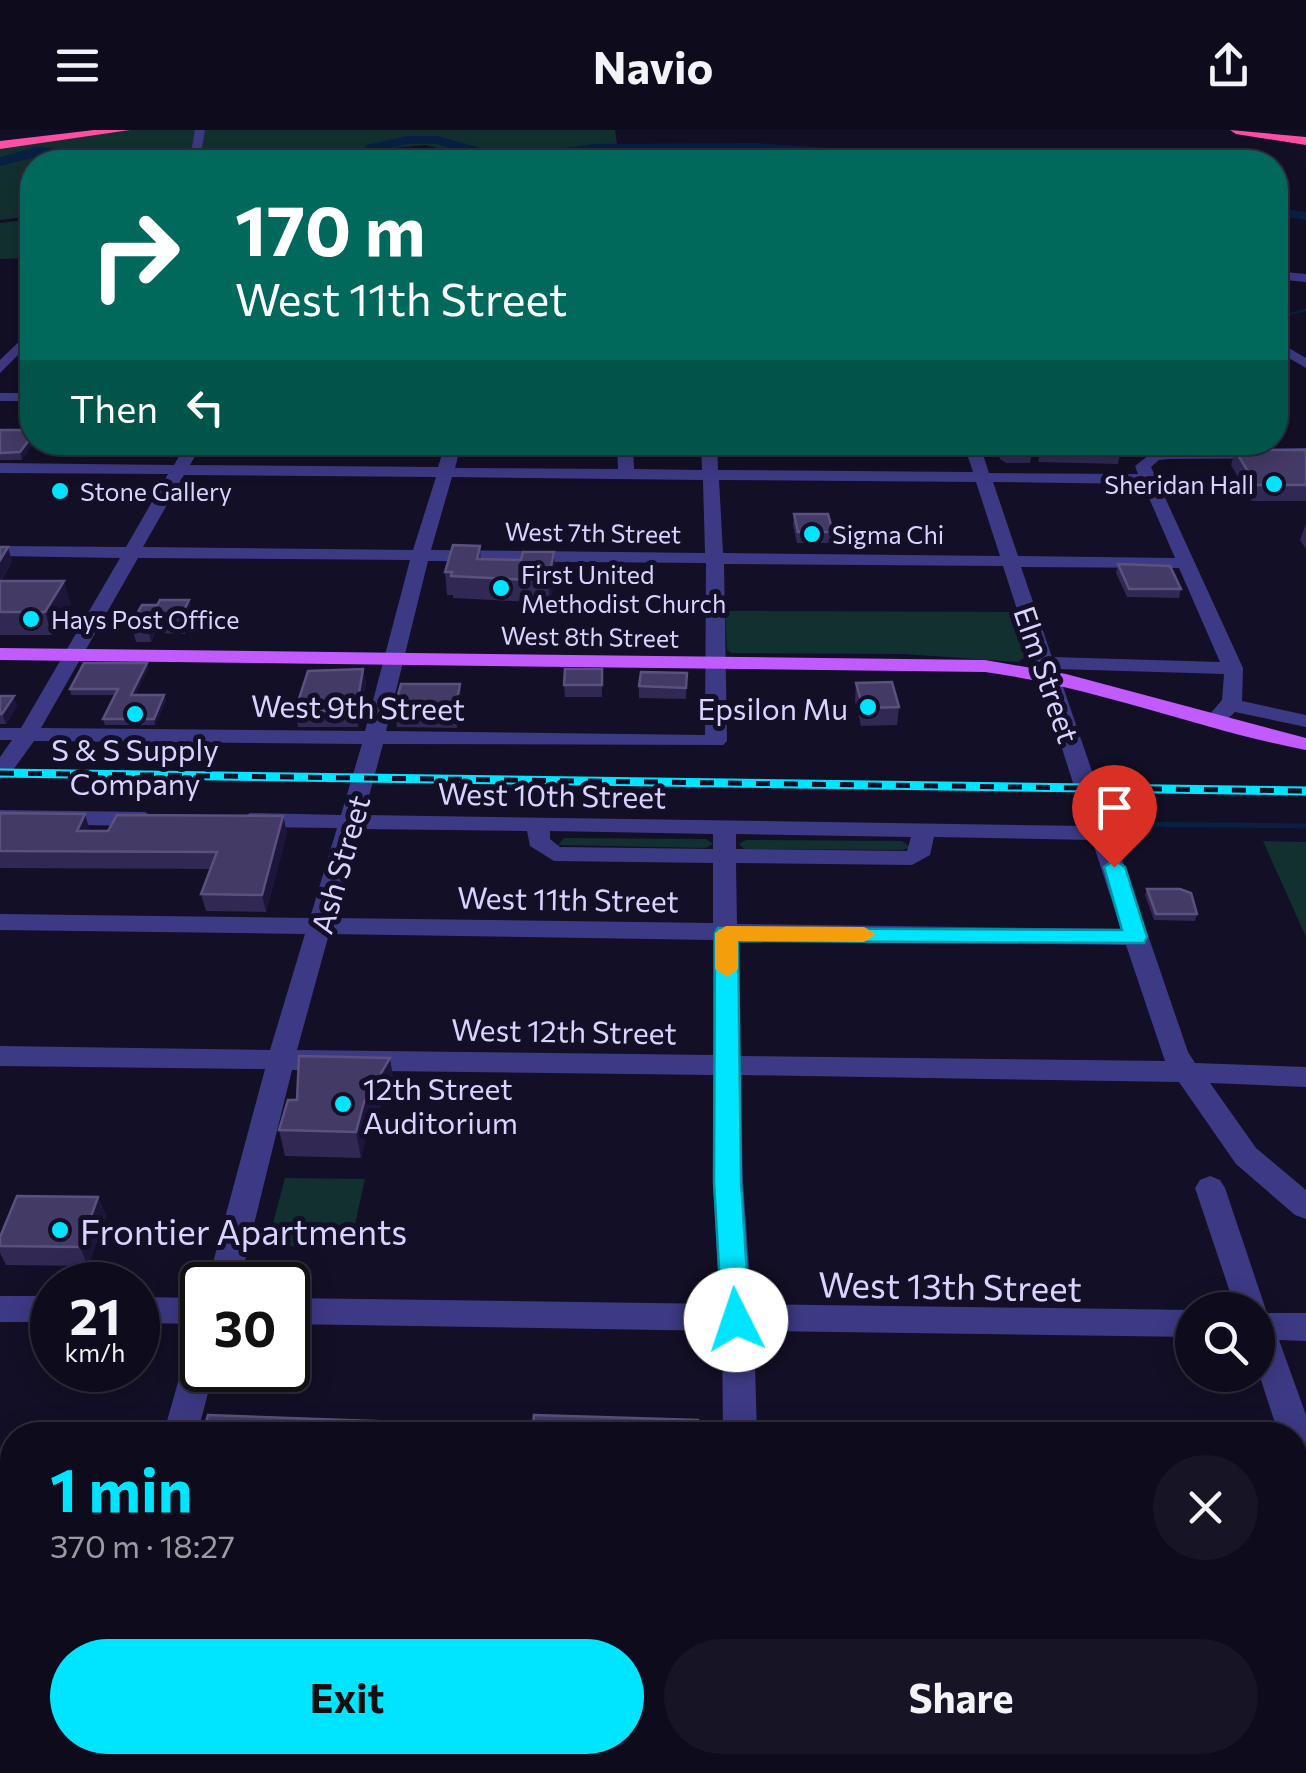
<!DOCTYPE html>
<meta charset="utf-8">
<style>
body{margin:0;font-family:Commissioner,sans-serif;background:#171425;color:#f1f3f6;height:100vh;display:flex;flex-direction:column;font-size:38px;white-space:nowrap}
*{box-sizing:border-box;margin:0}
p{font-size:32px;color:#9b9ba3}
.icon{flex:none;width:55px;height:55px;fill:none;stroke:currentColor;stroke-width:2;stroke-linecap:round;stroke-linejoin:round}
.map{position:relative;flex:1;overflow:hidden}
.drawer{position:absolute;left:0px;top:1292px;width:1308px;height:352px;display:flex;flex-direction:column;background:#0e0b1c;border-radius:40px 40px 0 0;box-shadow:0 5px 25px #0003,0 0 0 2px #2e2b3b}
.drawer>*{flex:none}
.hud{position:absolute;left:20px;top:20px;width:1268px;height:305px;border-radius:40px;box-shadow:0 5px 25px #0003,0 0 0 2px #2e2b3b;background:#00695c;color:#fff;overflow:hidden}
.buttons{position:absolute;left:1175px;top:1162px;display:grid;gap:20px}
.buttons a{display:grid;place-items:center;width:100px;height:100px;border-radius:50%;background:#0e0b1c;box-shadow:0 5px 25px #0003,0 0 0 2px #2e2b3b;font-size:50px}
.speed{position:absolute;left:30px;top:1132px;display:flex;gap:20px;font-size:50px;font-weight:700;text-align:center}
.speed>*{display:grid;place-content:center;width:130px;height:130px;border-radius:50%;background:#0e0b1c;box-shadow:0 5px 25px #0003,0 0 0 2px #2e2b3b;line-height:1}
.speed small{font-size:25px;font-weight:400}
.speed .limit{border:5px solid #111;border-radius:15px;background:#fff;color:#111}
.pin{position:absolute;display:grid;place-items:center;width:85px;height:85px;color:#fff;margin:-102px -42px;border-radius:50% 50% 50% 0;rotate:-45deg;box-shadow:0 0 10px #0007}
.pin .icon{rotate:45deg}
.me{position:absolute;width:110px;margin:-55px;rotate:356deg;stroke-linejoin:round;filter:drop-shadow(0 0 8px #0008)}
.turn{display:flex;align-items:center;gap:35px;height:210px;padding:0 50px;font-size:45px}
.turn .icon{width:130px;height:130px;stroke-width:2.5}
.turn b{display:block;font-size:70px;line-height:85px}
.then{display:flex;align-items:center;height:95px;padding:0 50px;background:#0003;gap:20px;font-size:38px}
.round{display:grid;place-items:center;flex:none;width:105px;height:105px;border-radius:52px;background:#171425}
.headline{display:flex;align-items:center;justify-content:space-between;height:170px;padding:0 50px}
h1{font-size:60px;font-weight:700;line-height:75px;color:#00e5ff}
.action{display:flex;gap:20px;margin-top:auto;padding:20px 50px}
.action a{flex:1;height:115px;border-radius:60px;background:#00e5ff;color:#111;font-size:40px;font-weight:700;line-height:115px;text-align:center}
.action a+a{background:#171425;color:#f1f3f6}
header{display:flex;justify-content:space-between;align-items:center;height:130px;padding:0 50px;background:#0e0b1c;font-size:45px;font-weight:700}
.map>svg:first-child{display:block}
</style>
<header><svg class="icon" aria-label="menu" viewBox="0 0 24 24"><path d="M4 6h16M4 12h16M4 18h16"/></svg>Navio<svg class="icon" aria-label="share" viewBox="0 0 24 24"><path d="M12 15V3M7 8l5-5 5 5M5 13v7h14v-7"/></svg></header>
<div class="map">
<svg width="1306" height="1643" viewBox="0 0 1306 1643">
<rect width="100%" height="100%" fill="#130f26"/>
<g fill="#12302f">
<polygon points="124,0 615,0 617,14 785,16 1007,32 890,32 759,21 633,20 518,31 469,26 425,15 394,18 391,24 404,32 32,32 32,86 0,90 0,15"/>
<polygon points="32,89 32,128 0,129 0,93"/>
<polygon points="729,481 1019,482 1031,523 1018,532 904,524 731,523 727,520 725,483"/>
<polygon points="564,708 706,709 713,714 705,718 558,715"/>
<polygon points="746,710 902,711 910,717 903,720 744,719 739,714"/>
<polygon points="1263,711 1306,712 1306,807"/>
<polygon points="285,1048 365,1049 350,1117 267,1116"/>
</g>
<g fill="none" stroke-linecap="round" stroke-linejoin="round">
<g stroke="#0a1f44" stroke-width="2.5">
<polyline points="889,28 889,32"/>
<polyline points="1290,184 1306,180"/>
</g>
<polyline stroke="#0a1f44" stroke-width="5" points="1125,694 1306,696"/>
<g fill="#0a1f44" fill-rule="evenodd">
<polygon points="408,6 437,6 488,20 525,23 593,14 755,13 981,28 988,32 927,32 755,21 593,22 525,31 487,28 436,14 408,14 377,21 375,32 359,32 366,15"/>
<polygon points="36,17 71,19 102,32 48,24 0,36 0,27"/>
<polygon points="1275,77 1306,82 1306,90 1275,85"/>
</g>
<g fill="#3d3a85" fill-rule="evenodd">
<polygon points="195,0 205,0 202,17 191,32 181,32 192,17"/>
<polygon points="1275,141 1306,144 1306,152 1275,149"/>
<polygon points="32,199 32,211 0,243 0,230"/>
<polygon points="1275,210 1306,228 1306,238 1275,220"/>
<rect x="0" y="263" width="32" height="8"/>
<path d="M 187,312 L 203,312 L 190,335 L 438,337 L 446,312 L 462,312 L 455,338 L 618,339 L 617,312 L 633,312 L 634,339 L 702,340 L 701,312 L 717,312 L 718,340 L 973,342 L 963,312 L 979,312 L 989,343 L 1138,344 L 1135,336 L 1154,321 L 1306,318 L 1306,328 L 1170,329 L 1159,330 L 1151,337 L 1243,538 L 1242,571 L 1306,585 L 1306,597 L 1235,582 L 1220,596 L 1206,596 L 1203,592 L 1222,570 L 1224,544 L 1057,539 L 1188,922 L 1195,933 L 1306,937 L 1306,957 L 1210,953 L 1256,1018 L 1306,1060 L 1306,1089 L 1295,1085 L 1236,1034 L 1179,952 L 740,945 L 743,1053 L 752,1174 L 1192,1180 L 1192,1207 L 754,1201 L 757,1305 L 723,1305 L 722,1201 L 288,1194 L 288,1168 L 720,1174 L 713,1053 L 713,945 L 292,940 L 239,1155 L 207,1155 L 265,939 L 0,936 L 0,916 L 270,920 L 305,804 L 0,800 L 0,784 L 310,788 L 337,698 L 250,697 L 239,690 L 250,683 L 341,685 L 362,614 L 34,611 L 8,647 L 0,649 L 0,627 L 12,610 L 0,610 L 0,598 L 21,598 L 120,428 L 0,426 L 0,416 L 126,417 L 168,344 L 0,343 L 0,333 L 174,335 ZM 184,345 L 436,347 L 413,420 L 143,417 ZM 452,347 L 703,350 L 705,423 L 431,420 ZM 719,350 L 976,352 L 1000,426 L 723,423 ZM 993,352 L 1143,354 L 1175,428 L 1018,426 ZM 138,428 L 410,430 L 365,601 L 41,598 ZM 428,431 L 706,433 L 705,605 L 386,601 ZM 724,434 L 1003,436 L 1087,696 L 364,685 L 383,614 L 723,615 L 727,611 ZM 1021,437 L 1179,438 L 1220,532 L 1052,527 ZM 360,699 L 527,701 L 530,716 L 554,731 L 713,733 L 713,793 L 334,788 ZM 550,701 L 713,704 L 713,719 L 560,717 L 550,709 ZM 736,704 L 911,707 L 907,721 L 736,719 ZM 934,707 L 1092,710 L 1121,799 L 737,794 L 736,733 L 912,735 L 930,725 ZM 329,804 L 713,810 L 713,925 L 297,920 ZM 738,810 L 1126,815 L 1165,931 L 740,926 Z"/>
<polygon points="0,680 145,682 156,689 145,696 0,694"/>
<polygon points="1210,1046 1220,1050 1225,1058 1267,1183 1306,1183 1306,1211 1279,1210 1306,1285 1306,1349 1295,1345 1295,1305 1279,1305 1258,1241 1258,1180 1236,1180 1195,1058 1200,1050"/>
<rect x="0" y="1166" width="52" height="26"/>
<polygon points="138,1167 202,1168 202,1194 138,1193"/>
<polygon points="202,1210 202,1240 214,1240 197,1305 163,1305 186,1224 191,1214"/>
<rect x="0" y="1514" width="12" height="38"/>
<rect x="1295" y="1538" width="11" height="38"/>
<polygon points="70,1632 110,1632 107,1643 67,1643"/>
<rect x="729" y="1632" width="40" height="11"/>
</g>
<path fill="#c25bff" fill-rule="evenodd" d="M 0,518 L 985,530 L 1066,544 L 1306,608 L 1306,620 C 1198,599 1095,557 985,542 L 0,530 Z"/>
<g fill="#ff4fa3" fill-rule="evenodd">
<polygon points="94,0 130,0 0,19 0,11"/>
<polygon points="1230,0 1306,7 1306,15 1236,4"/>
</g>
<defs>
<polyline id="rail" points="0,643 1306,661"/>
</defs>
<use href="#rail" stroke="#00e5ff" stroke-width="9"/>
<use href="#rail" stroke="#130f26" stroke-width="5" stroke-dasharray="14" stroke-linecap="butt"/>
</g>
<g fill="#312854">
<polygon points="0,300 32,300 22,330 0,330"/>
<polygon points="995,312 1028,312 1032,323 1030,333 1006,333 1000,329"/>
<polygon points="1041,317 1121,318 1118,334 1038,332"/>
<polygon points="1235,320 1306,320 1306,371 1252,371 1231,335"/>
<polygon points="794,384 833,402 832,413 797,413 793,395"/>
<polygon points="1306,393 1306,419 1300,410"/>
<polygon points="480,416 481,429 521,430 554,422 555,445 550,473 453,468 453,465 447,465 445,442"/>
<polygon points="0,417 8,417 12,432 1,451 71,474 52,505 0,505"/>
<polygon points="1118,434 1181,459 1179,468 1127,467 1116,443"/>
<polygon points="189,470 193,487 185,504 155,503 151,512 136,512 131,494 157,475"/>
<polygon points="147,533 148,539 135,565 164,565 166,571 155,595 105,595 103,589 115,565 71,565 70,559"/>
<polygon points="363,539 366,555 358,597 298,597 295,581"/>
<polygon points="602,539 602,567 565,567 564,555"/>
<polygon points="687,543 686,569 639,568 639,556"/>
<polygon points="856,553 899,577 897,595 861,596 855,571"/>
<polygon points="460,554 462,572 457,598 397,597 394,579"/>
<polygon points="0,566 17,576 6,594 0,594"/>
<polygon points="0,683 90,701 108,701 283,686 287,703 266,782 206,781 201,764 211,739 0,738"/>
<polygon points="1147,759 1197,784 1195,791 1154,790 1145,765"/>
<polygon points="394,953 368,998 361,1028 285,1026 279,1000 297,970"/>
<polygon points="98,1067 106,1086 88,1136 6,1135 0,1123 0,1107"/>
</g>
<g fill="#1d163a">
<polygon points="32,306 32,312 35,312 22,330 20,322"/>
<polygon points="8,417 12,432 0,452 0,430"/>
<polygon points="554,422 555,445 550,473 548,451"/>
<polygon points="64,451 71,474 52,505 45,482"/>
<polygon points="189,470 193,487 185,504 181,486"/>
<polygon points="151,486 155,503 151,512 147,494"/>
<polygon points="147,533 148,539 133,571 131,565"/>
<polygon points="363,539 366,555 358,597 356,581"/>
<polygon points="460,554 462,572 457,598 455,580"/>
<polygon points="164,565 166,571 155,595 154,589"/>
<polygon points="14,566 17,576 6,594 2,584"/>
<polygon points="85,684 90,701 77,701"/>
<polygon points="283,686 287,703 266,782 262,765"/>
<polygon points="390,928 394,953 368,998 361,1028 356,1002 364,972"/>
<polygon points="98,1067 106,1086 88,1136 80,1117"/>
</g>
<g fill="#433a66" stroke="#5a527e" stroke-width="2.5">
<polygon points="0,300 32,300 32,306 20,322 0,323"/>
<polygon points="1000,312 1028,312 1032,323 1008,323 1002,319"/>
<polygon points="1044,312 1118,312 1121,318 1041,317"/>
<polygon points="1235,320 1306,320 1306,355 1256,355"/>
<polygon points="794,384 828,384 833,402 798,402"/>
<polygon points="453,415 480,416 477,429 521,430 523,422 554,422 548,451 451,446 452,442 445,442"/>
<polygon points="0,417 8,417 0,430"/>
<polygon points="1118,434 1170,436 1181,459 1129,459"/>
<polygon points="0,451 64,451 45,482 0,482"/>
<polygon points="160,470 189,470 181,486 151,486"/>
<polygon points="142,475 157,475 147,494 131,494"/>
<polygon points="84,533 147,533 131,565 164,565 154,589 103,589 118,559 70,559"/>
<polygon points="363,539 356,581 295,581 308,541"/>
<polygon points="565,539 602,539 602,555 564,555"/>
<polygon points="641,542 687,543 686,558 639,556"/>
<polygon points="892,552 899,577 863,578 856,553"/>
<polygon points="401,554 460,554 455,580 394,579"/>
<polygon points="0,566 14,566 2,584 0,584"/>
<polygon points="0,683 85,684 77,701 108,701 117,685 283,686 262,765 201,764 217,722 0,721"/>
<polygon points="1147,759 1180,759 1191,763 1197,784 1156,784"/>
<polygon points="299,926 390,928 364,972 356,1002 279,1000 288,970 297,970"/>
<polygon points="17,1066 98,1067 80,1117 0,1116 0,1107"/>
<polygon points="208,1285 401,1292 400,1298 411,1298 410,1305 202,1305"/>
<polygon points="534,1285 698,1290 698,1305 532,1305"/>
</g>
<polygon fill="#00e5ff" stroke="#0095a6" stroke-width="2.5" points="1114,730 1125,737 1147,807 1144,813 738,811 741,1052 750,1190 746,1198 736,1202 726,1198 722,1190 714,1052 715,803 718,798 1122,800 1104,737"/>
<polygon fill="#f59e0b" points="726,796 864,797 876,804 864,812 738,811 738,839 727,847 715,839 715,803"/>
<g fill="#00e5ff" stroke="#130f26" stroke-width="4">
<circle cx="1274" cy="354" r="10"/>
<circle cx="60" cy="361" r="10"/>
<circle cx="812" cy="404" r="10"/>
<circle cx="501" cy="458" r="10"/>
<circle cx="31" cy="489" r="10"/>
<circle cx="868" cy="577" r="10"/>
<circle cx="135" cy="584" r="10"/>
<circle cx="343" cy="974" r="10"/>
<circle cx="60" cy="1100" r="10"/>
</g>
<g text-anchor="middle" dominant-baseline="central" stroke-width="10" stroke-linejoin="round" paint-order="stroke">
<g font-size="25" fill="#d9d4ff" stroke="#130f26" text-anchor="start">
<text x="1254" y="354" text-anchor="end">Sheridan Hall</text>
<text x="80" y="361">Stone Gallery</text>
<text x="832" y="404">Sigma Chi</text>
<text x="521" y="444">First United<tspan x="521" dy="29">Methodist Church</tspan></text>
<text x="51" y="489">Hays Post Office</text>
</g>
<g font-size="25" fill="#d9d4ff" stroke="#130f26">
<text transform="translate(593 402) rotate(1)">West 7th Street</text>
<text transform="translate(590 506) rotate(1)">West 8th Street</text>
</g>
<g font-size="30" fill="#d9d4ff" stroke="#130f26">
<text transform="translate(1048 544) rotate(71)">Elm Street</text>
<text transform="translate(358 576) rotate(1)">West 9th Street</text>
<text transform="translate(552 664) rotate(1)">West 10th Street</text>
<text transform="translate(339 734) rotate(-74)">Ash Street</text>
<text transform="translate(568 768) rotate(1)">West 11th Street</text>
<text transform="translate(564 900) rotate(1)">West 12th Street</text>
</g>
<g font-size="30" fill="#d9d4ff" stroke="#130f26" text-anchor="end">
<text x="848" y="577">Epsilon Mu</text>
<text x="135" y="618" text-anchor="middle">S &amp; S Supply<tspan x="135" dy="34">Company</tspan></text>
<text x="363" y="957" text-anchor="start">12th Street<tspan x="363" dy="34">Auditorium</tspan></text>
</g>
<g font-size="35" fill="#d9d4ff" stroke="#130f26" text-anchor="start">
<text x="80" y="1100">Frontier Apartments</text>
</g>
<g font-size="35" fill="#d9d4ff" stroke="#130f26">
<text transform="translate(950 1155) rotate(1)">West 13th Street</text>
</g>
</g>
</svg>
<div class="buttons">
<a><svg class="icon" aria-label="search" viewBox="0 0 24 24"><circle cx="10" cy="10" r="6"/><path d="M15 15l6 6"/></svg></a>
</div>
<div class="speed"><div>21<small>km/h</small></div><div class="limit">30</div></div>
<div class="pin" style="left:1114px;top:737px;background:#d93025"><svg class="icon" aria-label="arrive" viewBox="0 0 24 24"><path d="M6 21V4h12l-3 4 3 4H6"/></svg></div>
<svg class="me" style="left:736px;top:1190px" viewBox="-20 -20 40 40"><circle r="19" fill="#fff"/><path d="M0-13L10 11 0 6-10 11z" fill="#00e5ff"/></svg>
<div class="hud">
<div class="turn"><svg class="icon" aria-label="right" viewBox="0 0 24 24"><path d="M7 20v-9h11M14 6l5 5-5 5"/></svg><div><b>170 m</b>West 11th Street</div></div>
<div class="then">Then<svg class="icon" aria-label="left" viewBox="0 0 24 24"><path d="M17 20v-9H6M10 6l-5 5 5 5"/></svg></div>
</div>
<section class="drawer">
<div class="headline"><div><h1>1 min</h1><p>370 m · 18:27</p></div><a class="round"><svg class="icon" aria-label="close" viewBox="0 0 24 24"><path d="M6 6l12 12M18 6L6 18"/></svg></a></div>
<div class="action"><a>Exit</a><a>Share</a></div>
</section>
</div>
